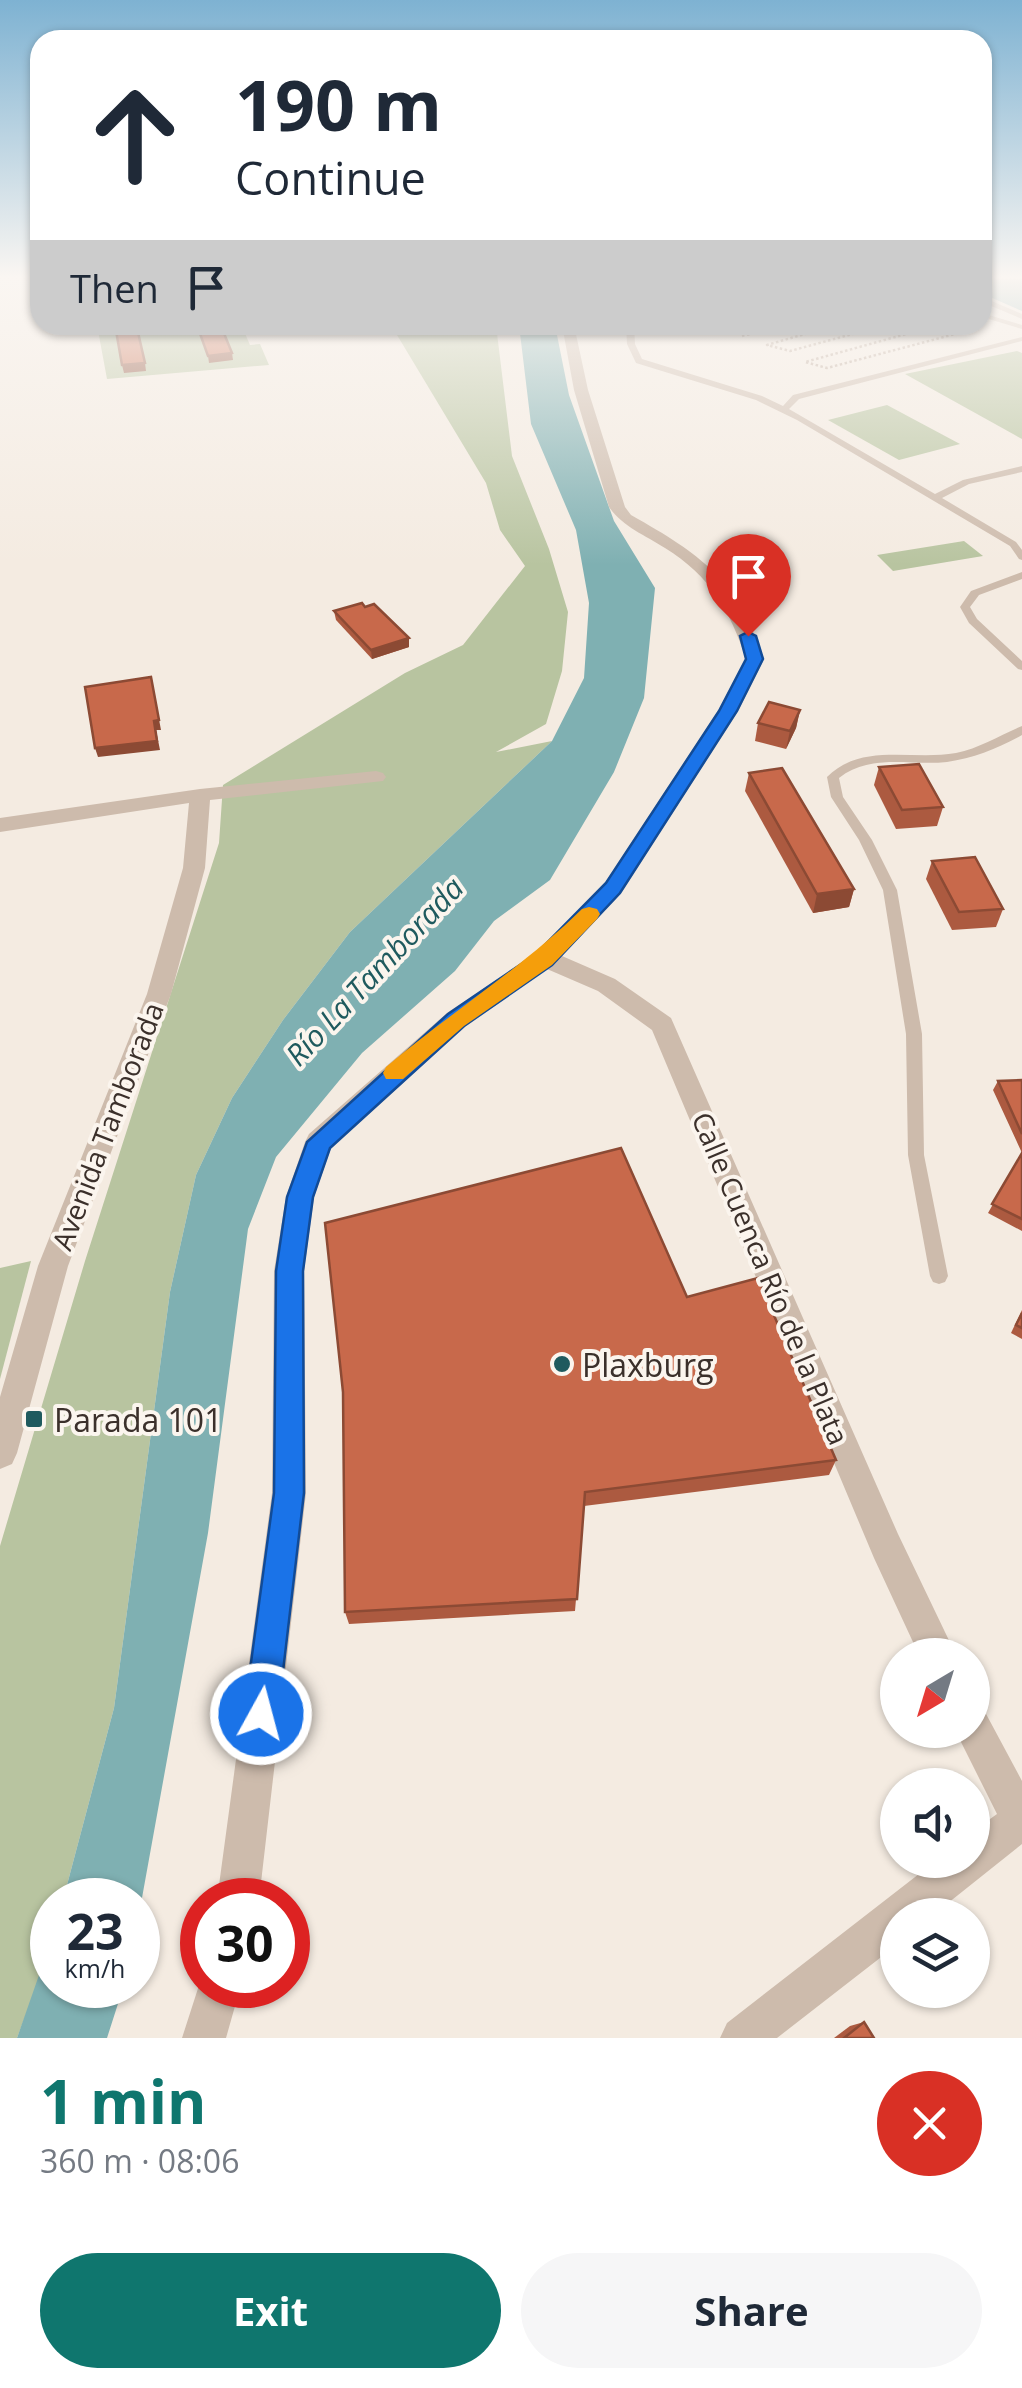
<!DOCTYPE html>
<meta charset="utf-8">
<style>
body{margin:0;font-family:"Open Sans",sans-serif;background:#f6f6f7;color:#1f2937;height:100vh;display:flex;flex-direction:column;font-size:38px;white-space:nowrap}
*{box-sizing:border-box;margin:0}
p{font-size:32px;color:#747a83}
.icon{flex:none;width:55px;height:55px;fill:none;stroke:currentColor;stroke-width:2;stroke-linecap:round;stroke-linejoin:round}
.map{position:relative;height:2038px;overflow:hidden}
.sheet{display:flex;flex-direction:column;background:#fff;flex:1}
.sheet>*{flex:none}
.guide{position:absolute;left:30px;top:30px;width:962px;height:305px;border-radius:30px;box-shadow:0 2px 8px #0004;background:#fff;color:#1f2937;overflow:hidden}
.needle{width:65px;rotate:218deg}
.tools{position:absolute;left:880px;top:1638px;display:grid;gap:20px}
.tools a{display:grid;place-items:center;width:110px;height:110px;border-radius:50%;background:#fff;box-shadow:0 2px 8px #0004;font-size:50px}
.speed{position:absolute;left:30px;top:1878px;display:flex;gap:20px;font-size:50px;font-weight:700;text-align:center}
.speed>*{display:grid;place-content:center;width:130px;height:130px;border-radius:50%;background:#fff;box-shadow:0 2px 8px #0004;line-height:1}
.speed small{font-size:25px;font-weight:400}
.speed .limit{border:15px solid #d22;background:#fff;color:#111}
.pin{position:absolute;display:grid;place-items:center;width:85px;height:85px;color:#fff;margin:-102px -42px;border-radius:50% 50% 50% 0;rotate:-45deg;box-shadow:0 0 10px #0007}
.pin .icon{rotate:45deg}
.me{position:absolute;width:110px;margin:-55px;rotate:7deg;stroke-linejoin:round;filter:drop-shadow(0 0 8px #0008)}
.turn{display:flex;align-items:center;gap:35px;height:210px;padding:0 40px;font-size:45px}
.turn .icon{width:130px;height:130px;stroke-width:2.5}
.turn b{display:block;font-size:70px;line-height:85px}
.then{display:flex;align-items:center;height:95px;padding:0 40px;background:#0003;gap:20px;font-size:38px}
.round{display:grid;place-items:center;flex:none;width:105px;height:105px;border-radius:52px;background:#f6f6f7}
.summary{display:flex;align-items:center;justify-content:space-between;height:170px;padding:0 40px}
h1{font-size:60px;font-weight:700;line-height:75px;color:#0f766e}
.button{display:flex;gap:20px;margin-top:auto;padding:20px 40px}
.button a{flex:1;height:115px;border-radius:60px;background:#0f766e;color:#fff;font-size:40px;font-weight:700;line-height:115px;text-align:center}
.button a+a{background:#f6f6f7;color:#1f2937}
.map>svg:first-child{display:block}
</style>
<div class="map">
<svg width="1022" height="2038" viewBox="0 0 1022 2038">
<rect width="100%" height="100%" fill="#f4ebe1"/>
<g fill="#b8c4a0">
<polygon points="97,325 193,325 195,330 244,331 250,345 260,344 269,365 107,379"/>
<path d="M 391,325 L 496,325 L 512,456 L 549,549 L 568,612 L 562,671 L 546,724 L 496,752 L 552,741 L 350,932 L 283,1020 L 232,1098 L 196,1175 L 170,1292 L 114,1708 L 63,1900 L 52,1900 C 52,1952 35,1990 17,2038 L 0,2038 L 0,1546 L 85,1261 L 219,843 L 223,785 L 405,673 L 463,645 L 525,566 L 500,530 L 486,483 Z"/>
<polygon points="1017,351 1022,353 1022,439 905,374"/>
<polygon points="887,405 960,444 899,460 828,420"/>
<polygon points="964,541 983,556 893,571 877,555"/>
<polygon points="31,1261 0,1379 0,1268"/>
</g>
<g fill="#7fb0b2">
<polygon points="983,279 1022,279 1022,311 983,294"/>
<polygon points="519,325 555,325 569,395 614,521 655,588 644,698 614,772 550,880 494,921 455,971 362,1053 276,1157 248,1229 208,1533 138,1920 138,1900 63,1900 114,1708 170,1292 196,1175 232,1098 283,1020 350,932 552,741 584,678 589,603 576,530 531,424"/>
<polygon points="52,1938 52,1985 124,1985 107,2038 17,2038"/>
</g>
<g fill="none" stroke-linecap="round" stroke-linejoin="round">
<g stroke="#b9a596" stroke-width="2.5" stroke-dasharray="2.5 2.5" stroke-linecap="butt">
<polyline points="836,325 767,345 790,351 886,325"/>
<polyline points="939,325 805,362 827,368 974,329"/>
<polyline points="742,336 787,325"/>
</g>
<g fill="#cdbbac" fill-rule="evenodd">
<polygon points="982,297 1022,314 1022,319 982,302"/>
<polygon points="982,313 1022,325 1022,329 982,317"/>
<polygon points="626,325 634,325 635,344 642,359 762,396 783,406 793,395 1022,337 1022,341 799,399 789,409 935,494 963,480 1022,466 1022,472 969,484 942,498 1016,542 1022,550 1022,560 1019,559 1010,546 797,420 756,400 636,363 627,344"/>
<polygon points="1022,572 1022,579 979,595 970,607 977,619 1022,661 1022,670 1018,669 969,623 960,607 971,591"/>
<path d="M 1022,726 L 1022,735 C 999,748 974,758 947,762 C 910,766 871,753 839,778 L 843,797 L 872,840 L 897,890 L 922,1034 L 924,1155 L 948,1276 L 945,1282 L 939,1284 L 933,1282 L 930,1276 L 908,1155 L 906,1034 L 883,890 L 859,840 L 831,797 L 827,777 C 862,742 912,761 956,753 C 980,748 1000,735 1022,726 Z"/>
</g>
<g fill="#cdbbac" fill-rule="evenodd">
<path d="M 562,325 L 574,325 L 588,390 L 625,507 L 631,515 C 702,555 736,579 764,659 L 738,711 L 621,893 L 562,956 L 615,979 L 671,1018 L 898,1534 L 956,1655 L 919,1655 L 874,1558 L 652,1030 L 598,991 L 547,969 L 465,1027 L 331,1148 L 314,1197 L 304,1271 L 306,1493 L 259,1900 L 217,1900 L 272,1493 L 274,1271 L 286,1197 L 305,1142 L 309,1134 L 447,1013 L 536,953 L 567,925 L 605,883 L 718,711 L 746,659 C 730,610 710,576 665,548 C 645,535 623,527 609,507 L 574,390 Z"/>
<polygon points="376,771 383,773 386,777 383,781 210,800 205,868 171,994 68,1266 17,1453 12,1464 0,1469 0,1397 38,1266 147,994 183,868 189,803 0,832 0,818 200,789"/>
<polygon points="972,1706 985,1712 1022,1781 1022,1844 933,1915 898,1915 898,1944 777,2038 720,2038 727,2023 937,1860 972,1860 972,1832 997,1814 955,1730 972,1730"/>
<polygon points="202,1976 202,1985 241,1985 226,2038 182,2038"/>
</g>
</g>
<g fill="#ac5a40">
<polygon points="334,611 409,647 372,659 336,620"/>
<polygon points="800,710 796,728 786,749 755,741 758,723"/>
<polygon points="879,767 943,807 937,826 896,829 874,785"/>
<polygon points="749,773 854,889 849,907 813,913 745,791"/>
<polygon points="932,861 1003,909 996,927 952,930 926,879"/>
<polygon points="1022,1080 1022,1231 988,1213 1022,1153 993,1090 998,1081"/>
<polygon points="687,1297 836,1460 829,1475 584,1506 575,1611 349,1624 345,1612"/>
<polygon points="1022,1310 1022,1339 1011,1333"/>
<polygon points="864,2022 874,2038 834,2038 850,2026"/>
</g>
<g fill="#8c4a34">
<polygon points="166,325 217,325 217,328 138,335 137,328"/>
<polygon points="232,353 233,360 209,363 208,356"/>
<polygon points="145,363 146,371 124,373 122,365"/>
<polygon points="409,638 409,647 372,659 371,650"/>
<polygon points="151,677 161,730 156,730 160,750 98,757 95,748 154,721"/>
<polygon points="800,710 796,728 786,749 790,731"/>
<polygon points="854,889 849,907 813,913 817,894"/>
</g>
<g fill="#c8694b" stroke="#8c4a34" stroke-width="2.5">
<polygon points="115,325 166,325 137,328 145,363 122,365"/>
<polygon points="221,326 232,353 208,356 198,328"/>
<polygon points="362,603 365,607 374,604 409,638 371,650 334,611"/>
<polygon points="151,677 159,720 154,721 157,741 95,748 85,687"/>
<polygon points="769,702 800,710 790,731 758,723"/>
<polygon points="919,764 943,807 902,810 879,767"/>
<polygon points="782,768 854,889 817,894 749,773"/>
<polygon points="975,857 1003,909 959,912 932,861"/>
<polygon points="1022,1080 1022,1134 998,1081"/>
<polygon points="621,1148 687,1297 758,1278 836,1460 585,1492 577,1599 345,1612 343,1392 325,1223"/>
<polygon points="1022,1153 1022,1219 992,1204"/>
<polygon points="1022,1313 1022,1328 1016,1325"/>
<polygon points="864,2022 874,2038 844,2038"/>
</g>
<linearGradient id="sky" x2="0" y2="1"><stop stop-color="#7eb2d2"/><stop offset="0.49" stop-color="#faf6f2"/><stop offset="1" stop-color="#faf6f2" stop-opacity="0"/></linearGradient>
<rect width="1022" height="565" fill="url(#sky)"/>
<polygon fill="#1a73e8" stroke="#114b97" stroke-width="2.5" points="748,632 756,636 763,659 737,711 620,893 552,965 464,1026 330,1148 313,1197 303,1271 304,1493 278,1714 273,1726 261,1731 249,1726 244,1714 274,1493 276,1271 287,1197 307,1142 448,1014 536,954 606,883 719,711 746,659 740,636"/>
<path fill="#f59e0b" d="M 589,907 L 597,909 L 600,914 L 597,919 L 552,965 L 464,1026 L 403,1079 L 386,1079 L 383,1073 L 386,1067 C 451,1012 521,969 582,909 Z"/>
<g fill="#1f5a5e" stroke="#fbf5ee" stroke-width="4">
<circle cx="562" cy="1364" r="10"/>
<rect x="24" y="1409" width="20" height="20" rx="5"/>
</g>
<g text-anchor="middle" dominant-baseline="central" stroke-width="8" stroke-linejoin="round" paint-order="stroke">
<g font-size="28" fill="#3b302b" stroke="#fbf5ee">
<text transform="translate(107 1126) rotate(-69)">Avenida Tamborada</text>
<text transform="translate(771 1278) rotate(67)">Calle Cuenca Río de la Plata</text>
</g>
<g font-size="30" font-style="italic" fill="#1f5a5e" stroke="#fbf5ee">
<text transform="translate(374 971) rotate(-47)">Río La Tamborada</text>
</g>
<g font-size="32" fill="#3b302b" stroke="#fbf5ee" text-anchor="start">
<text x="582" y="1364">Plaxburg</text>
<text x="54" y="1419">Parada 101</text>
</g>
</g>
</svg>
<div class="tools">
<a><svg class="needle" viewBox="-14 -14 28 28"><path d="M0-13l5 13h-10z" fill="#e53935"/><path d="M0 13l5-13h-10z" fill="#747a83"/></svg></a>
<a><svg class="icon" aria-label="sound" viewBox="0 0 24 24"><path d="M4 9h4l5-4v14l-5-4H4zM17 9q2 3 0 6"/></svg></a>
<a><svg class="icon" aria-label="layers" viewBox="0 0 24 24"><path d="M12 4l9 5-9 5-9-5zM3 14l9 5 9-5"/></svg></a>
</div>
<div class="speed"><div>23<small>km/h</small></div><div class="limit">30</div></div>
<div class="pin" style="left:748px;top:636px;background:#d93025"><svg class="icon" aria-label="arrive" viewBox="0 0 24 24"><path d="M6 21V4h12l-3 4 3 4H6"/></svg></div>
<svg class="me" style="left:261px;top:1714px" viewBox="-20 -20 40 40"><circle r="17" fill="#1a73e8" stroke="#fff" stroke-width="3"/><path d="M0-11L8 9 0 5-8 9z" fill="#fff"/></svg>
<div class="guide">
<div class="turn"><svg class="icon" aria-label="ahead" viewBox="0 0 24 24"><path d="M12 20V5M6 11l6-6 6 6"/></svg><div><b>190 m</b>Continue</div></div>
<div class="then">Then<svg class="icon" aria-label="arrive" viewBox="0 0 24 24"><path d="M6 21V4h12l-3 4 3 4H6"/></svg></div>
</div>
</div>
<section class="sheet">
<div class="summary"><div><h1>1 min</h1><p>360 m · 08:06</p></div><a class="round" style="background:#d93025;color:#fff"><svg class="icon" aria-label="close" viewBox="0 0 24 24"><path d="M6 6l12 12M18 6L6 18"/></svg></a></div>
<div class="button"><a>Exit</a><a>Share</a></div>
</section>
